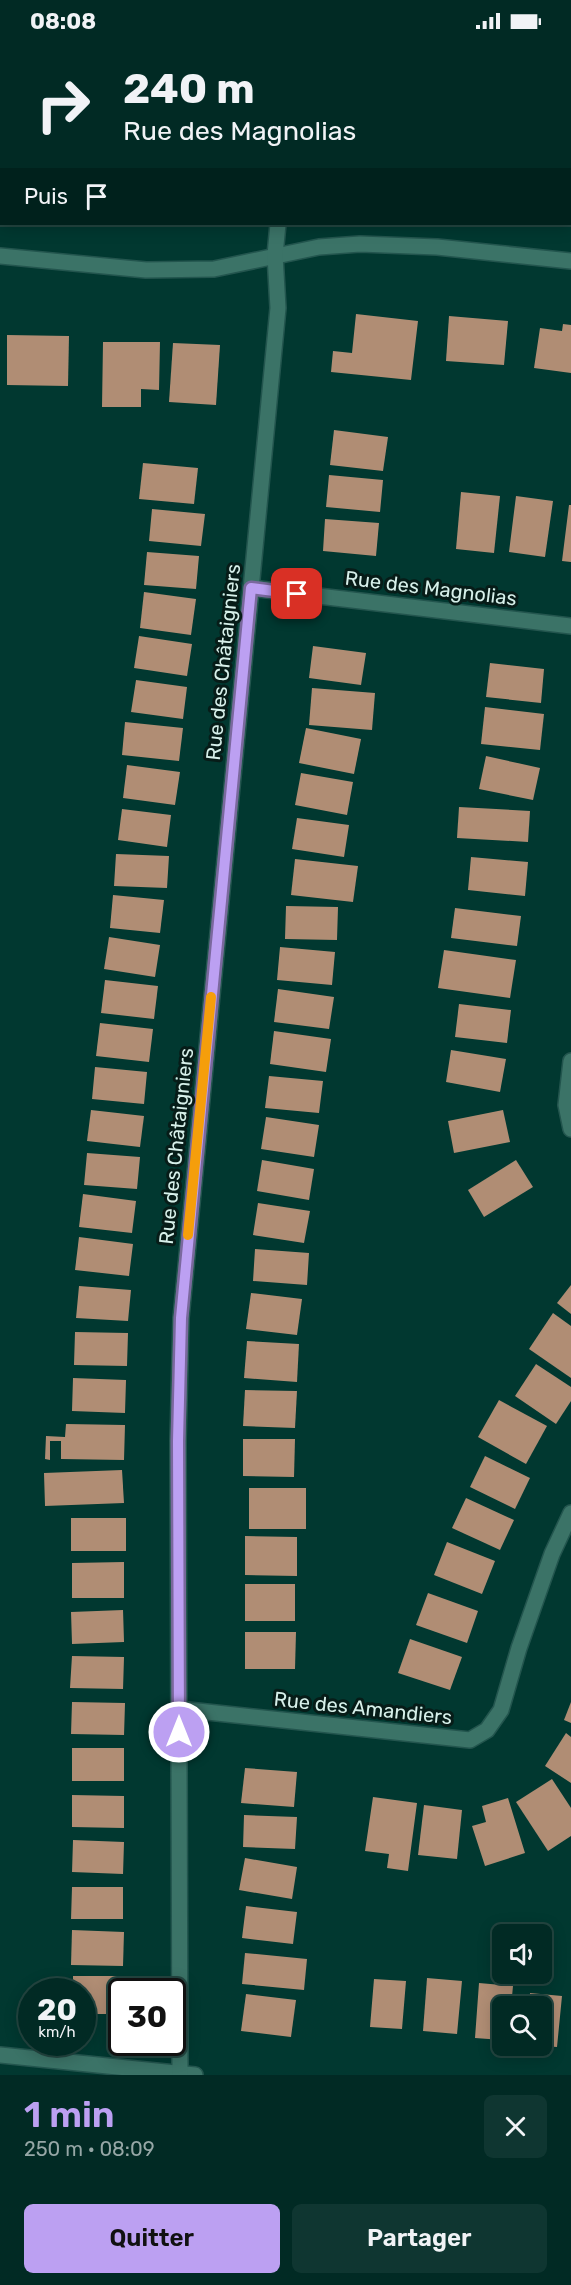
<!DOCTYPE html>
<html lang="fr">
<meta charset="utf-8">
<style>
body{margin:0;font-family:Rubik,sans-serif;background:#0f3631;color:#f1f3f6;height:100vh;display:flex;flex-direction:column;font-size:22px;white-space:nowrap}
*{box-sizing:border-box;margin:0}
p{font-size:20px;color:#96a7a6}
.icon{flex:none;width:33px;height:33px;fill:none;stroke:currentColor;stroke-width:2;stroke-linecap:round;stroke-linejoin:round}
.map{position:relative;height:2033px;overflow:hidden}
.details{display:flex;flex-direction:column;background:#012a24;flex:1}
.details>*{flex:none}
.hud{position:absolute;left:0px;top:0px;width:572px;height:183px;box-shadow:0 3px 15px #0003,0 0 0 2px #234641;background:#012a24;color:#f1f3f6;overflow:hidden}
.controls{position:absolute;left:492px;top:1882px;display:grid;gap:12px}
.controls a{display:grid;place-items:center;width:60px;height:60px;border-radius:9px;background:#012a24;box-shadow:0 3px 15px #0003,0 0 0 2px #234641;font-size:30px}
.speed{position:absolute;left:18px;top:1936px;display:flex;gap:12px;font-size:30px;font-weight:700;text-align:center}
.speed>*{display:grid;place-content:center;width:78px;height:78px;border-radius:50%;background:#012a24;box-shadow:0 3px 15px #0003,0 0 0 2px #234641;line-height:1}
.speed small{font-size:15px;font-weight:400}
.speed .limit{border:3px solid #111;border-radius:9px;background:#fff;color:#111}
.pin{position:absolute;display:grid;place-items:center;width:51px;height:51px;color:#fff;margin:-26px;border-radius:12px;box-shadow:0 3px 9px #0006}
.me{position:absolute;width:66px;margin:-33px;rotate:0deg;stroke-linejoin:round;filter:drop-shadow(0 0 4px #0008)}
.turn{display:flex;align-items:center;gap:21px;height:126px;padding:0 24px;font-size:27px}
.turn .icon{width:78px;height:78px;stroke-width:2.5}
.turn b{display:block;font-size:42px;line-height:51px}
.then{display:flex;align-items:center;height:57px;padding:0 24px;background:#0003;gap:12px;font-size:22px}
.round{display:grid;place-items:center;flex:none;width:63px;height:63px;border-radius:9px;background:#0f3631}
.overview{display:flex;align-items:center;justify-content:space-between;height:102px;padding:0 24px}
h1{font-size:36px;font-weight:600;line-height:45px;color:#bca0f2}
.primary-button{display:flex;gap:12px;margin-top:auto;padding:12px 24px}
.primary-button a{flex:1;height:69px;border-radius:9px;background:#bca0f2;color:#111;font-size:24px;font-weight:600;line-height:69px;text-align:center}
.primary-button a+a{background:#0f3631;color:#f1f3f6}
.status{display:flex;justify-content:space-between;align-items:center;height:42px;padding:0 30px;background:#012a24;direction:ltr}
.status svg{height:16px;fill:currentColor}
.map>svg:first-child{display:block}
</style>
<div class="status"><b>08:08</b><svg viewBox="0 0 49 12"><path d="M0 12V9h3v3zM5 12V6h3v6zM10 12V3h3v9zM15 12V0h3v12zM26 1h20v11H26zM47 4h2v5h-2z"/></svg></div>
<div class="map">
<svg width="571" height="2033" viewBox="0 0 571 2033">
<rect width="100%" height="100%" fill="#013830"/>
<g fill="#b08d74">
<polygon points="356,272 418,279 411,338 331,330 333,309 352,311"/>
<polygon points="449,274 508,279 504,323 446,319"/>
<polygon points="563,282 571,283 571,331 534,326 540,286 562,289"/>
<polygon points="7,293 69,294 68,344 7,343"/>
<polygon points="103,300 160,300 159,348 141,347 141,365 102,365"/>
<polygon points="173,301 220,303 216,363 169,360"/>
<polygon points="334,388 388,395 383,429 330,423"/>
<polygon points="143,421 198,426 194,462 139,457"/>
<polygon points="329,433 383,438 380,470 326,465"/>
<polygon points="461,450 500,454 494,511 456,507"/>
<polygon points="516,454 553,459 545,515 509,510"/>
<polygon points="569,463 571,463 571,520 562,519"/>
<polygon points="152,467 205,472 201,504 149,499"/>
<polygon points="325,477 379,481 376,514 323,509"/>
<polygon points="147,510 199,514 196,547 144,543"/>
<polygon points="144,550 196,557 191,593 140,586"/>
<polygon points="139,594 192,602 187,634 134,626"/>
<polygon points="313,604 366,611 361,643 309,636"/>
<polygon points="490,621 544,627 541,661 486,655"/>
<polygon points="136,638 187,645 183,677 131,670"/>
<polygon points="312,646 375,651 372,688 309,683"/>
<polygon points="485,665 544,672 540,708 481,702"/>
<polygon points="125,680 183,686 179,719 122,713"/>
<polygon points="306,686 361,697 354,732 299,721"/>
<polygon points="486,714 540,726 533,758 479,747"/>
<polygon points="127,723 180,730 175,763 123,756"/>
<polygon points="301,731 353,740 347,773 295,763"/>
<polygon points="459,765 530,769 528,800 457,796"/>
<polygon points="122,767 171,773 167,805 118,798"/>
<polygon points="297,776 349,783 344,815 292,807"/>
<polygon points="116,812 169,814 167,846 114,844"/>
<polygon points="471,815 528,820 525,854 468,848"/>
<polygon points="295,817 358,824 353,860 291,853"/>
<polygon points="113,853 164,858 160,891 110,886"/>
<polygon points="286,864 338,865 337,898 285,897"/>
<polygon points="455,866 521,874 517,904 451,896"/>
<polygon points="109,895 160,903 155,935 104,927"/>
<polygon points="280,905 335,910 332,943 277,938"/>
<polygon points="444,908 516,918 510,956 438,946"/>
<polygon points="105,938 158,944 154,977 101,971"/>
<polygon points="278,947 334,955 329,987 274,980"/>
<polygon points="459,962 511,968 507,1001 455,995"/>
<polygon points="100,981 153,987 149,1020 96,1014"/>
<polygon points="274,989 331,997 326,1030 270,1022"/>
<polygon points="451,1008 506,1017 500,1050 446,1040"/>
<polygon points="95,1025 147,1030 144,1062 92,1057"/>
<polygon points="269,1034 323,1039 319,1071 265,1066"/>
<polygon points="91,1068 144,1074 140,1105 87,1099"/>
<polygon points="503,1068 510,1100 454,1111 448,1079"/>
<polygon points="266,1075 319,1083 314,1115 261,1107"/>
<polygon points="87,1111 140,1115 137,1147 84,1143"/>
<polygon points="262,1118 314,1127 309,1158 257,1149"/>
<polygon points="516,1118 533,1145 484,1175 468,1148"/>
<polygon points="83,1152 136,1159 132,1191 79,1185"/>
<polygon points="258,1161 310,1169 304,1201 253,1193"/>
<polygon points="79,1195 133,1202 129,1234 75,1228"/>
<polygon points="255,1207 309,1211 307,1243 253,1239"/>
<polygon points="571,1243 571,1272 557,1261"/>
<polygon points="79,1244 131,1248 128,1279 76,1276"/>
<polygon points="251,1251 302,1257 297,1293 246,1287"/>
<polygon points="553,1271 571,1284 571,1336 529,1307"/>
<polygon points="75,1290 128,1291 127,1324 74,1323"/>
<polygon points="247,1299 299,1302 297,1340 244,1336"/>
<polygon points="536,1322 571,1345 571,1359 556,1382 515,1354"/>
<polygon points="73,1336 126,1338 125,1371 72,1369"/>
<polygon points="245,1348 297,1349 295,1386 243,1384"/>
<polygon points="499,1358 547,1384 526,1422 478,1395"/>
<polygon points="66,1382 125,1383 124,1418 61,1417 61,1399 50,1399 50,1418 45,1417 46,1394 65,1395"/>
<polygon points="243,1397 295,1397 294,1435 243,1434"/>
<polygon points="485,1414 530,1436 515,1467 470,1445"/>
<polygon points="122,1428 124,1461 45,1464 44,1431"/>
<rect x="249" y="1446" width="57" height="41"/>
<polygon points="466,1456 514,1478 500,1508 452,1486"/>
<rect x="71" y="1476" width="55" height="33"/>
<polygon points="245,1494 297,1495 297,1534 245,1533"/>
<polygon points="447,1500 495,1519 482,1552 434,1533"/>
<polygon points="124,1520 124,1556 72,1556 72,1521"/>
<rect x="245" y="1542" width="50" height="37"/>
<polygon points="428,1551 478,1569 467,1601 416,1583"/>
<polygon points="123,1568 124,1600 72,1602 71,1570"/>
<polygon points="245,1590 296,1590 295,1627 245,1627"/>
<polygon points="410,1597 462,1615 450,1648 398,1631"/>
<polygon points="72,1614 124,1615 123,1647 70,1646"/>
<polygon points="72,1660 125,1661 124,1693 71,1692"/>
<polygon points="571,1660 571,1681 564,1678"/>
<polygon points="566,1691 571,1695 571,1741 545,1724"/>
<rect x="72" y="1706" width="52" height="33"/>
<polygon points="245,1726 297,1730 294,1765 241,1761"/>
<polygon points="552,1737 571,1766 571,1794 548,1809 516,1760"/>
<polygon points="72,1753 124,1754 124,1786 72,1785"/>
<polygon points="373,1755 417,1761 408,1829 387,1826 389,1812 365,1809"/>
<polygon points="508,1756 525,1811 485,1824 472,1784 486,1780 482,1764"/>
<polygon points="424,1763 462,1768 457,1817 418,1813"/>
<polygon points="244,1773 297,1775 295,1807 243,1805"/>
<polygon points="73,1798 124,1800 123,1832 72,1830"/>
<polygon points="245,1816 297,1825 292,1857 239,1848"/>
<polygon points="72,1845 123,1845 123,1877 71,1877"/>
<polygon points="246,1864 297,1870 293,1902 242,1896"/>
<polygon points="72,1888 124,1890 123,1924 71,1923"/>
<polygon points="245,1911 307,1917 304,1948 242,1942"/>
<polygon points="73,1934 121,1934 121,1972 82,1972 82,1950 73,1950"/>
<polygon points="427,1936 462,1939 457,1992 423,1989"/>
<polygon points="374,1937 406,1939 402,1987 370,1985"/>
<polygon points="479,1941 513,1944 511,1965 502,1965 502,1998 475,1996"/>
<polygon points="530,1951 562,1954 557,2005 542,2004 542,1965 529,1965"/>
<polygon points="246,1952 296,1958 291,1995 241,1989"/>
</g>
<g fill="none" stroke-linecap="round" stroke-linejoin="round">
<defs>
<g id="minor">
<polyline points="297,2 297,0"/>
<polyline points="0,214 146,228 214,227 319,205 360,202 437,205 571,219"/>
<polyline points="251,546 571,584"/>
<polyline points="571,1019 566,1063 571,1087"/>
<polyline points="179,1667 470,1698 487,1688 501,1668 519,1606 552,1512 571,1471"/>
<polyline points="0,2013 195,2033"/>
<polyline points="180,2033 178,1399 181,1276 278,266 275,213 278,182"/>
</g>
</defs>
<use href="#minor" stroke="#23554e" stroke-width="18"/>
<use href="#minor" stroke="#3b7367" stroke-width="15"/>
</g>
<g fill="none" stroke-linecap="round" stroke-linejoin="round">
<defs>
<polyline id="route" points="179,1690 178,1399 181,1276 251,546 297,552"/>
</defs>
<use href="#route" stroke="#7a689d" stroke-width="15"/>
<use href="#route" stroke="#bca0f2" stroke-width="10"/>
<polyline stroke="#f59e0b" stroke-width="10" points="188,1193 211,955"/>
</g>
<g text-anchor="middle" dominant-baseline="central" stroke-width="6" stroke-linejoin="round" paint-order="stroke">
<g font-size="20" fill="#d7f0ea" stroke="#071c18">
<text transform="translate(431 546) rotate(7)">Rue des Magnolias</text>
<text transform="translate(223 620) rotate(-84)">Rue des Châtaigniers</text>
<text transform="translate(176 1104) rotate(-84)">Rue des Châtaigniers</text>
<text transform="translate(363 1666) rotate(6)">Rue des Amandiers</text>
</g>
</g>
</svg>
<div class="controls">
<a><svg class="icon" aria-label="sound" viewBox="0 0 24 24"><path d="M4 9h4l5-4v14l-5-4H4zM17 9q2 3 0 6"/></svg></a>
<a><svg class="icon" aria-label="search" viewBox="0 0 24 24"><circle cx="10" cy="10" r="6"/><path d="M15 15l6 6"/></svg></a>
</div>
<div class="speed"><div>20<small>km/h</small></div><div class="limit">30</div></div>
<div class="pin" style="left:297px;top:552px;background:#d93025"><svg class="icon" aria-label="arrive" viewBox="0 0 24 24"><path d="M6 21V4h12l-3 4 3 4H6"/></svg></div>
<svg class="me" style="left:179px;top:1690px" viewBox="-20 -20 40 40"><circle r="17" fill="#bca0f2" stroke="#fff" stroke-width="3"/><path d="M0-11L8 9 0 5-8 9z" fill="#fff"/></svg>
<div class="hud">
<div class="turn"><svg class="icon" aria-label="right" viewBox="0 0 24 24"><path d="M7 20v-9h11M14 6l5 5-5 5"/></svg><div><b>240 m</b>Rue des Magnolias</div></div>
<div class="then">Puis<svg class="icon" aria-label="arrive" viewBox="0 0 24 24"><path d="M6 21V4h12l-3 4 3 4H6"/></svg></div>
</div>
</div>
<section class="details">
<div class="overview"><div><h1>1 min</h1><p>250 m · 08:09</p></div><a class="round"><svg class="icon" aria-label="close" viewBox="0 0 24 24"><path d="M6 6l12 12M18 6L6 18"/></svg></a></div>
<div class="primary-button"><a>Quitter</a><a>Partager</a></div>
</section>
